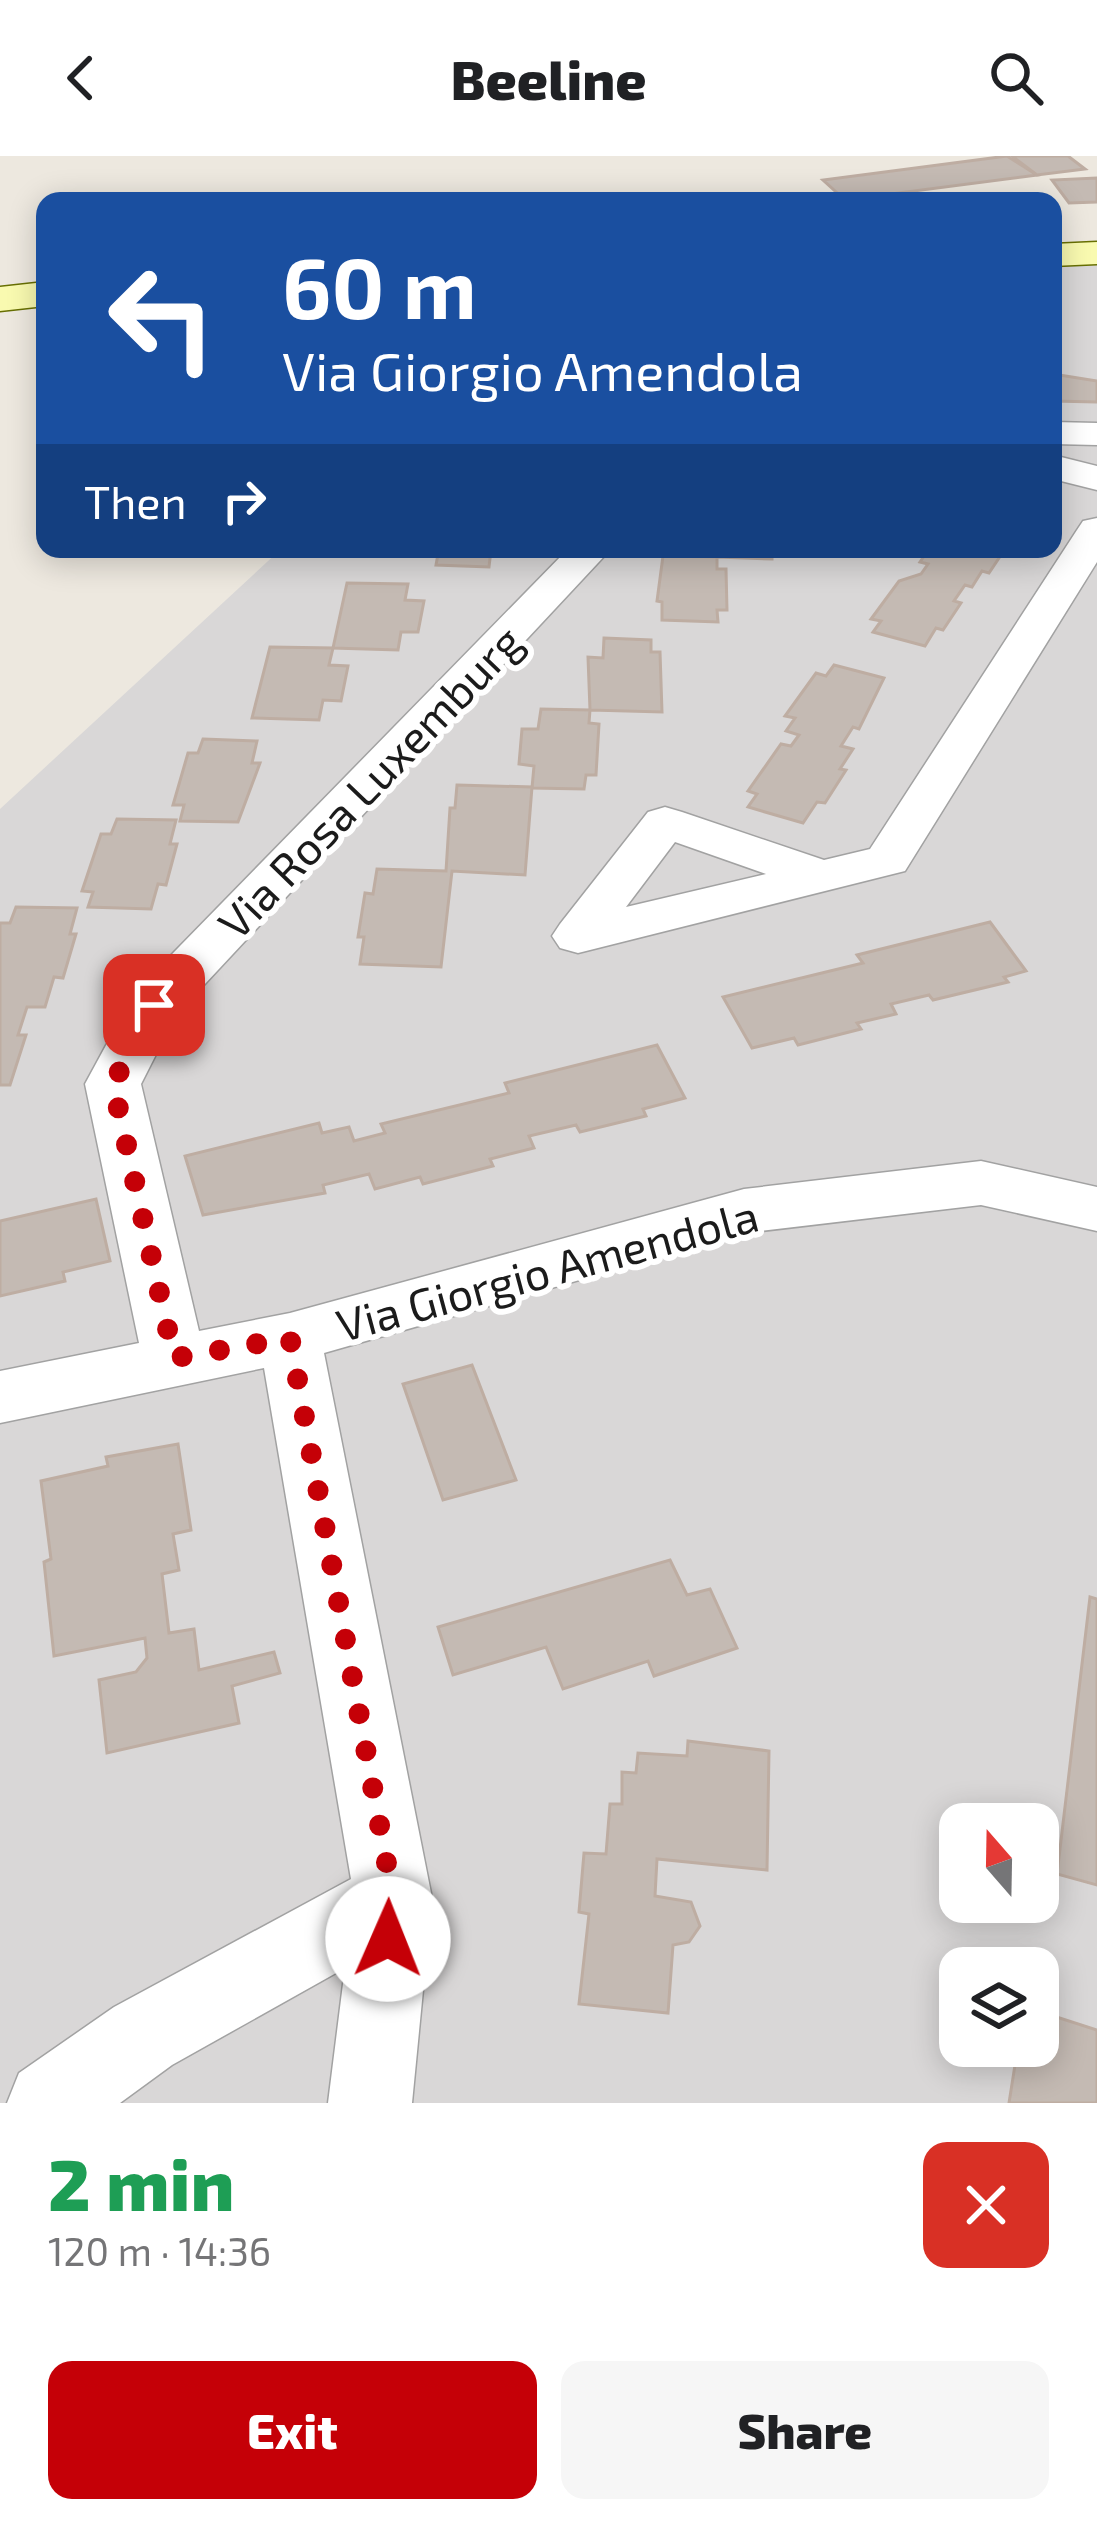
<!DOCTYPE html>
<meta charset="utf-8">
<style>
body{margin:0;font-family:"Exo 2",sans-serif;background:#f6f6f6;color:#202124;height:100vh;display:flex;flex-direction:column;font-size:45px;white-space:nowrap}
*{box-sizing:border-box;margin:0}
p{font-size:39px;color:#757577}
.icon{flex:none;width:66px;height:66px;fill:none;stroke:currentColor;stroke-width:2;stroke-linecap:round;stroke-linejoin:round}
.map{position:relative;height:1947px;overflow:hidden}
.side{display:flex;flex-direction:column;background:#fff;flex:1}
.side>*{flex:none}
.hud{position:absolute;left:36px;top:36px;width:1026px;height:366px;border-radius:24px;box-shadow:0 6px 30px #0003;background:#1a4fa0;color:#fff;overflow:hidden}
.needle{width:78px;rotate:340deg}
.fabs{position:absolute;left:939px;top:1647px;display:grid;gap:24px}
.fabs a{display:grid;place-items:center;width:120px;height:120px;border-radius:24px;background:#fff;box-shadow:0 6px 30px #0003;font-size:60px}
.pin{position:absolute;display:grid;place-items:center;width:102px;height:102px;color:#fff;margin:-51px;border-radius:24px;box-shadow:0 6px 18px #0006}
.me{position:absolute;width:132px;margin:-66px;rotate:1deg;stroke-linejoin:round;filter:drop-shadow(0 0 9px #0008)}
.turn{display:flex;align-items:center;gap:42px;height:252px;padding:0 48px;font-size:54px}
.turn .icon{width:156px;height:156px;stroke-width:2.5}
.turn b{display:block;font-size:84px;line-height:102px}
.then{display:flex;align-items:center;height:114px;padding:0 48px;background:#0003;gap:24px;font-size:45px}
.round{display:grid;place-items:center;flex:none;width:126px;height:126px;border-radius:24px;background:#f6f6f6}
.head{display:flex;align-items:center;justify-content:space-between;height:204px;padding:0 48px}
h1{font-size:72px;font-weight:800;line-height:90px;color:#1e9e55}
.cta{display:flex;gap:24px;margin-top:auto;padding:24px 48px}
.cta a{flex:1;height:138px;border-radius:24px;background:#c50007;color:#fff;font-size:48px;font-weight:800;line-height:138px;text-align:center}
.cta a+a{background:#f6f6f6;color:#202124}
header{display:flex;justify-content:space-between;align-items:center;height:156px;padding:0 48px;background:#fff;font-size:54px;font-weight:800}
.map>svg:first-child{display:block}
</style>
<header><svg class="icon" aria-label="back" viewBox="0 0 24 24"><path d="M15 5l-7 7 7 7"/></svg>Beeline<svg class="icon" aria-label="search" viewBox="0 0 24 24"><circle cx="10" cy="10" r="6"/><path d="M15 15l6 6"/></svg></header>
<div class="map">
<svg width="1097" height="1947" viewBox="0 0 1097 1947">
<rect width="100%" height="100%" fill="#ede8df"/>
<path fill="#d9d7d7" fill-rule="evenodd" d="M 1097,109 L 1097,1947 L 0,1947 L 0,653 L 281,393 L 1053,393 L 1053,110 ZM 960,1668 L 1038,1668 L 1038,1746 L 960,1746 ZM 960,1812 L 1038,1812 L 1038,1890 L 960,1890 Z"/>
<g fill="#c4bab3" stroke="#beada2" stroke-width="3">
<polygon points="1007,0 1037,19 845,44 823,24"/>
<polygon points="1012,0 1068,0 1085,13 1037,19"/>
<polygon points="1097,22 1097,46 1069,47 1052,24"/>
<polygon points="1053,218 1097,225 1097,246 1053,245"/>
<polygon points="430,393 498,393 491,394 489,411 436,409 438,398 429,398"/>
<polygon points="718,393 772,393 772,403 717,401 717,413 726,413 727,454 717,454 718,466 662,464 662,446 657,445 663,400 717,401"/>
<polygon points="929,393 1005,393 989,417 982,415 972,431 965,429 954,445 961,447 943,474 936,472 925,490 873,476 881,465 871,463 899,425 921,418 928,408 920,406"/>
<polygon points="347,427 408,428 405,444 424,445 418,476 401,476 398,494 333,492"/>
<polygon points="604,482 651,484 651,496 660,496 662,556 590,554 589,567 599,568 596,619 586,619 584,633 532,632 534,610 519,608 522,573 538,573 541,553 590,554 588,501 603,502"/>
<polygon points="270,491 333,492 329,509 348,510 341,545 323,544 319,564 252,562"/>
<polygon points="834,509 884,522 859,573 853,571 841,590 853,593 840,613 846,614 825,647 817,646 803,667 748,651 757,638 748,635 781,588 791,590 799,579 786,575 795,562 785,560 816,517 826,520"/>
<polygon points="203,583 257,585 252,607 260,607 238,666 180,665 184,649 173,649 188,597 198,597"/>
<polygon points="457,629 532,631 525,719 452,715 441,811 360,808 364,781 358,781 365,737 373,738 377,713 446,715 450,652 455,652"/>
<polygon points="117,663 176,664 170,688 177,688 166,729 158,728 151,753 88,751 93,736 82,735 101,678 111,678"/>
<polygon points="16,751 77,752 70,778 76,778 63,822 54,821 45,851 27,851 18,879 26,879 10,929 0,929 0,767 10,767"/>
<polygon points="990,766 1026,815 1004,821 1008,826 933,844 929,839 891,848 896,858 857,867 861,873 798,889 794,882 752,892 723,841 863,807 857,799"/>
<polygon points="657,889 685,942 643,953 646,960 580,976 576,969 529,980 534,992 490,1003 493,1010 423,1028 420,1021 375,1033 369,1018 323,1029 325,1037 203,1059 185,1000 319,967 322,977 349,971 354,985 385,977 381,968 509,937 505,927"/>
<polygon points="96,1043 110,1105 63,1116 65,1125 0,1140 0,1065"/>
<polygon points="472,1209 516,1324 443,1344 403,1228"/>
<polygon points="178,1288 191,1374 173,1378 179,1414 162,1418 169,1477 194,1473 199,1514 274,1496 280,1517 232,1530 239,1567 107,1597 99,1524 136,1516 147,1502 145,1482 54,1500 44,1406 51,1403 41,1325 108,1310 106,1301"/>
<polygon points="670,1404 687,1439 710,1433 737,1492 654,1520 648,1505 563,1533 546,1491 453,1519 438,1471"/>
<polygon points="1090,1441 1097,1443 1097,1729 1057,1718"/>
<polygon points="688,1585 769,1595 767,1714 657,1703 655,1740 691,1746 700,1770 689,1786 673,1789 668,1857 579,1848 589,1758 579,1756 584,1697 606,1698 610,1648 622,1648 622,1616 636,1617 638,1597 687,1600"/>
<polygon points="1038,1855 1097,1874 1097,1947 1009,1947 1018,1890 1038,1890"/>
</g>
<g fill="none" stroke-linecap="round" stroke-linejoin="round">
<defs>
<g id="minor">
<polygon points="1053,266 1097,267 1097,289 1053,288"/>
<polygon points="1053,299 1097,310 1097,334 1053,323"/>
<path d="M 1097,362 L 1097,406 L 905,715 L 578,797 L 560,792 L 552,780 L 560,768 L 648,656 L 665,651 L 682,656 L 824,704 L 870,693 L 1077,374 L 1083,365 ZM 675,686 L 766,718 L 626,751 Z"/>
<polygon points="568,393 611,393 176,859 141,928 199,1175 290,1157 744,1033 981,1005 1097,1031 1097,1075 981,1049 744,1077 324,1197 432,1742 412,1947 328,1947 345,1812 172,1909 120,1947 7,1947 19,1917 114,1851 351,1723 264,1212 0,1267 0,1215 139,1187 85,928 135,836"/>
</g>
<g id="secondary">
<polygon points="1097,86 1097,108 1053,110 1053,88"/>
<polygon points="45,126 45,150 0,155 0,131"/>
</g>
</defs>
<use href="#minor" stroke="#a2a2a2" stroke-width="3"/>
<use href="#secondary" stroke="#687003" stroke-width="3"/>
<use href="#minor" fill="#fff" fill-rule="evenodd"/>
<use href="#secondary" fill="#f9fab0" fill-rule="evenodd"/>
</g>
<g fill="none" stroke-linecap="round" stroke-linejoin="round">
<polyline stroke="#c50007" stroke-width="21" stroke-dasharray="0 37.8" points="154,849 113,928 174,1202 290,1182 393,1742 388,1783"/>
</g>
<g text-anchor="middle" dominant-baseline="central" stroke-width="12" stroke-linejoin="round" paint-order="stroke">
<g font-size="45" fill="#1b1b1b" stroke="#fff">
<text transform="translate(369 625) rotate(-46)">Via Rosa Luxemburg</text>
<text transform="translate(547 1113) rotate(-15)">Via Giorgio Amendola</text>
</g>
</g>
</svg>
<div class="fabs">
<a><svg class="needle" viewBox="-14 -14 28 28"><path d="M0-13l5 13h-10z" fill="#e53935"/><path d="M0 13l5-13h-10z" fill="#757577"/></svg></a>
<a><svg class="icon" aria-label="layers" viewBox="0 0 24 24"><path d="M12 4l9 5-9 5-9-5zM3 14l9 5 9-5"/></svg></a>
</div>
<div class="pin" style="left:154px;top:849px;background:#d93025"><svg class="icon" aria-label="arrive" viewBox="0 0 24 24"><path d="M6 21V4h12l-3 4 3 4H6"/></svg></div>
<svg class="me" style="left:388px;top:1783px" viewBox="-20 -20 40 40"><circle r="19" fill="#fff"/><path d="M0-13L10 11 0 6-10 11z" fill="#c50007"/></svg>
<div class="hud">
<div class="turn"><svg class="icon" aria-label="left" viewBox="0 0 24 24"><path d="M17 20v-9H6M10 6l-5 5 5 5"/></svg><div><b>60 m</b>Via Giorgio Amendola</div></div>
<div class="then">Then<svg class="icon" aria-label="right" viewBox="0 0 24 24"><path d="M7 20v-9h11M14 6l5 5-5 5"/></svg></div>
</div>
</div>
<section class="side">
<div class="head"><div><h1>2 min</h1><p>120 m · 14:36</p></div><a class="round" style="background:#d93025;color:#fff"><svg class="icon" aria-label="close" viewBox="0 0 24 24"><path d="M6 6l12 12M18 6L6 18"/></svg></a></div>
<div class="cta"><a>Exit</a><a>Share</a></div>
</section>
